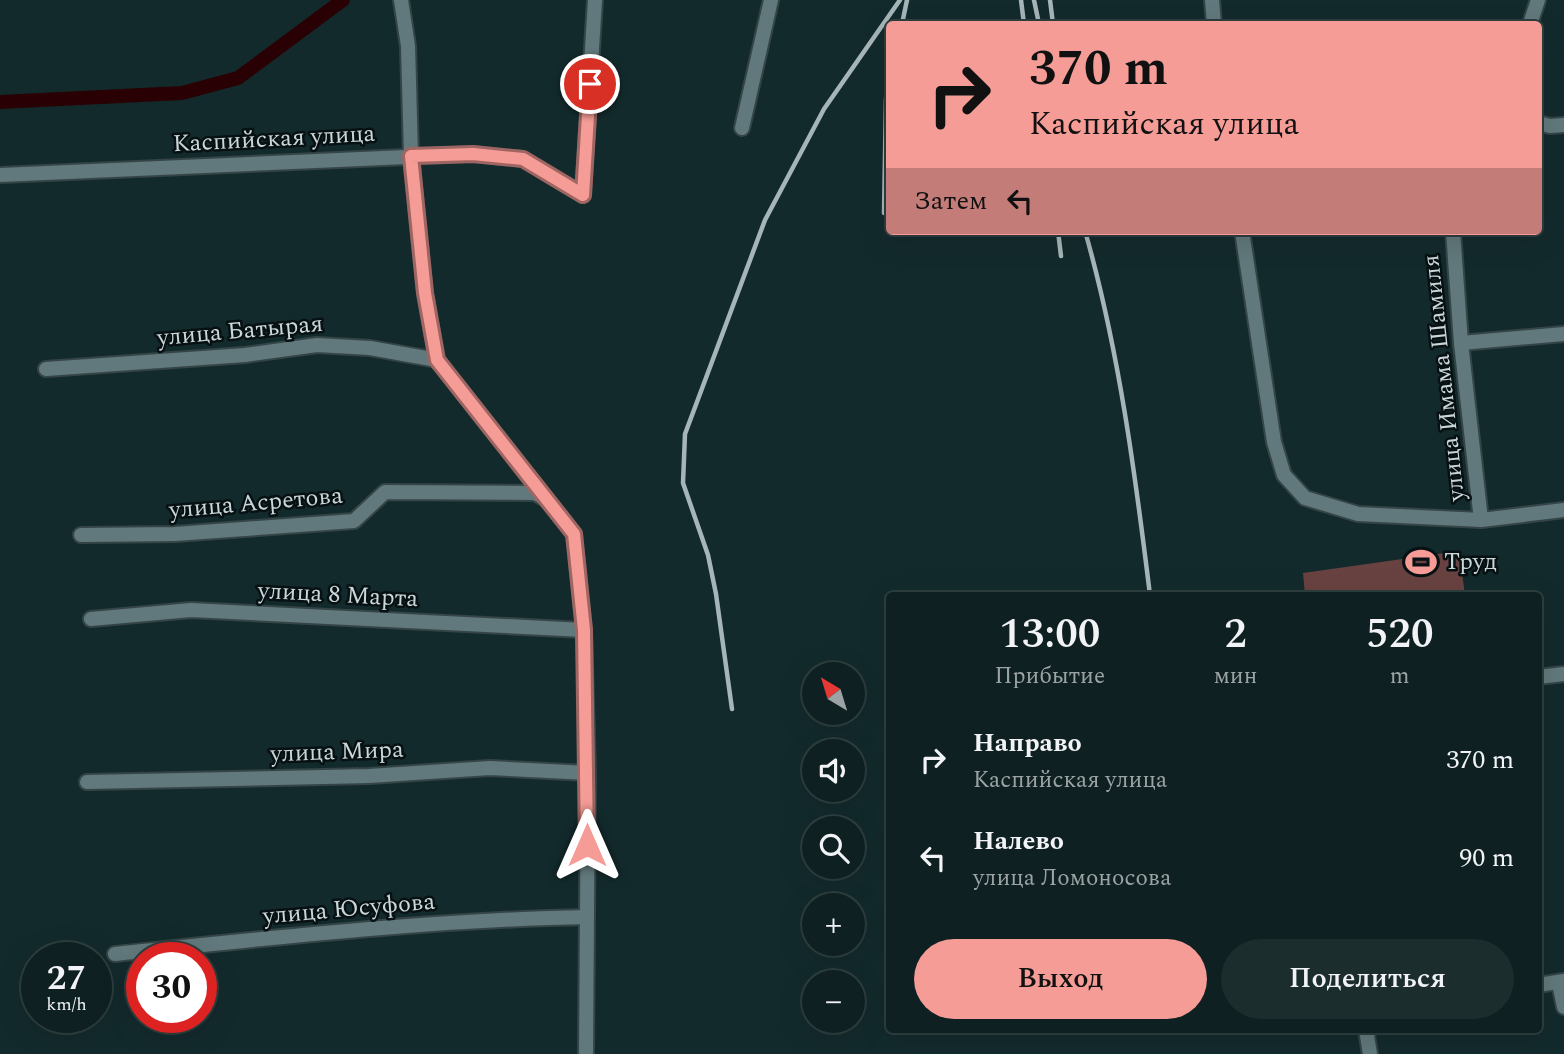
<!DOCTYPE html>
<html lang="ru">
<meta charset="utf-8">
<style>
body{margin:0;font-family:Spectral,serif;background:#1c2d2e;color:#f1f3f6;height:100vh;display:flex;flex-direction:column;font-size:26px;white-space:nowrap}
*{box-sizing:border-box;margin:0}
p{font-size:23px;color:#9ba3a5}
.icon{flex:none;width:38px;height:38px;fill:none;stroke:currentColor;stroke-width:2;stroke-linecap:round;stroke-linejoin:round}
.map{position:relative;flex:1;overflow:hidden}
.drawer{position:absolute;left:886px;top:592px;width:656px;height:441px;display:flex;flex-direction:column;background:#0e2021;border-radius:7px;box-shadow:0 7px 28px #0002,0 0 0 2px #2e3e3f}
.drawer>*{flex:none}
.guide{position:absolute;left:886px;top:21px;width:656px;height:214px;border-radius:7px;box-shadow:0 7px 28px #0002,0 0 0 2px #2e3e3f;background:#f59c96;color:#111;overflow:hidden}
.needle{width:46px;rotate:322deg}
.fabs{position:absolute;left:802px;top:662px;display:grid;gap:14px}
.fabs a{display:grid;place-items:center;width:63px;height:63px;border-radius:50%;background:#0e2021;box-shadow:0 7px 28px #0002,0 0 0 2px #2e3e3f;font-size:35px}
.speed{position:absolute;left:21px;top:942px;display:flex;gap:14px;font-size:35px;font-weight:700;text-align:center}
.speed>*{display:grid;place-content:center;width:91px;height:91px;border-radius:50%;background:#0e2021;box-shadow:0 7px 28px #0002,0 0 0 2px #2e3e3f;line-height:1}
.speed small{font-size:18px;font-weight:400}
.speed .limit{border:10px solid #d22;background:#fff;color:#111}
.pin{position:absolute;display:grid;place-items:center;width:60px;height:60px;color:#fff;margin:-30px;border:4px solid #fff;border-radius:50%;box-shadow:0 2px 7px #0007}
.me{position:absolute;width:77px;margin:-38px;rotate:0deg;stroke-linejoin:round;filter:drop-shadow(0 0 5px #0008)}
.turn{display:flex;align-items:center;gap:24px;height:147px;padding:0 28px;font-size:32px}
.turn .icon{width:91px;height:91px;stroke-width:2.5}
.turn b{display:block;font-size:49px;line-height:60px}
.then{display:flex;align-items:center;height:66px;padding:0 28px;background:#0003;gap:14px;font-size:26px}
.eta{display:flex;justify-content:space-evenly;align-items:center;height:119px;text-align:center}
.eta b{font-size:42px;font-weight:600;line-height:49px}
.button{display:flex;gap:14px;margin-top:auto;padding:14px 28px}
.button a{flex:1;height:80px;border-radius:42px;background:#f59c96;color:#111;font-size:28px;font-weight:600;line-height:80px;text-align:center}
.button a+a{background:#1c2d2e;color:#f1f3f6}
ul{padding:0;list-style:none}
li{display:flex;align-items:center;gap:21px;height:98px;padding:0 28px}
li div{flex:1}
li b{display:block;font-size:26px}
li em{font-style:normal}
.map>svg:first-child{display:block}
</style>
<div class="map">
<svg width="1564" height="1054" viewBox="0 0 1564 1054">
<rect width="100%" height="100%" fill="#132a2c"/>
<polygon fill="#684240" points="1459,551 1465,595 1305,595 1303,573"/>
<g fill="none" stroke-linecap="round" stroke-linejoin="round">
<polyline stroke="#290003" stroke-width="14" points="0,102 182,93 238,78 343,0"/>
<defs>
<g id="minor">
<polyline points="401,0 408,46 411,156 417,216 425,293 437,360 574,534 584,630 588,773 586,1054"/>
<polyline points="1212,0 1214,24"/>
<polyline points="1530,24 1538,0"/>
<polyline points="1538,123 1550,126 1564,125"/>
<polyline points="742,128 771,0"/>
<polyline points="0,175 473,154 523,159 583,195 595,0"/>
<polyline points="1242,231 1274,442 1284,475 1305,498 1358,514 1481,520 1564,510"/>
<polyline points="1453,231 1461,343 1481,520"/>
<polyline points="1461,343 1564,334"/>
<polyline points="46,369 245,355 317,345 370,348 437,360"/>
<polyline points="81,535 175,534 354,521 385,492 535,493 546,499"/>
<polyline points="91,619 191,610 584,630"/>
<polyline points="1538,677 1564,674"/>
<polyline points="87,782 369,776 490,768 588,773"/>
<path d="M 115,954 C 272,938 429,920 587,917"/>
<polyline points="1559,983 1564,1007"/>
<polyline points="1538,985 1564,981"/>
<polyline points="1369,1029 1367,1036 1370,1054"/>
</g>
</defs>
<use href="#minor" stroke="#354547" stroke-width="18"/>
<use href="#minor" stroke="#61797c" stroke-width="14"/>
<g stroke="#a6b5b7" stroke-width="4.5">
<polyline points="1021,0 1024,24"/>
<polyline points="1034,0 1039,24"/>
<polyline points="1050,0 1053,24"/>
<polyline points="902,24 907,0"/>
<polyline points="884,213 886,99 889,83"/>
<polyline points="1058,231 1061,256"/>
<path d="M 1085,231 C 1119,350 1135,473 1150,595"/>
<polyline points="732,709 716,594 708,555 683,483 685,434 765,220 824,109 900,0"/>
</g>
</g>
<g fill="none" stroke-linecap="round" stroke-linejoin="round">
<defs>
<polyline id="route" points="587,845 584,630 574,534 437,360 425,293 411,156 473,154 523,159 583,195 590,84"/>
</defs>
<use href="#route" stroke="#9f6562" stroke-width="18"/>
<use href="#route" stroke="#f59c96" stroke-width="12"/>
</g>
<defs>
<symbol id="stadium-bare" viewBox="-9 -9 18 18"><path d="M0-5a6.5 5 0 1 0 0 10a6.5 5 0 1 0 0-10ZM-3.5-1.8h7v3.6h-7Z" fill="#f59c96" stroke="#071012" stroke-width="2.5" paint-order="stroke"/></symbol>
</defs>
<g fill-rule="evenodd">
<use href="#stadium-bare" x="1399" y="540" width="44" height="44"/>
</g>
<g text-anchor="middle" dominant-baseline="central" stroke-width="5" stroke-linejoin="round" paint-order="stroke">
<g font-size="24" fill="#cad7d9" stroke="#071012">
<text transform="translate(274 139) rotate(-3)">Каспийская улица</text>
<text transform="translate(240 331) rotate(-5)">улица Батырая</text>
<text transform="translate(1444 378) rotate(-96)">улица Имама Шамиля</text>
<text transform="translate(256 503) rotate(-5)">улица Асретова</text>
<text transform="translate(338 595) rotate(3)">улица 8 Марта</text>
<text transform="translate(337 752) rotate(-2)">улица Мира</text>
<text transform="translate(349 909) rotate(-5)">улица Юсуфова</text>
</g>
<g font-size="24" fill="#cad7d9" stroke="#071012" text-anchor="start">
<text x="1444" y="562">Труд</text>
</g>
</g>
</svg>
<div class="fabs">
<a><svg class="needle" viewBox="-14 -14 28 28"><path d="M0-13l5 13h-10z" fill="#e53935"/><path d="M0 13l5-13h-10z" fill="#9ba3a5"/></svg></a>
<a><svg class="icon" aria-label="sound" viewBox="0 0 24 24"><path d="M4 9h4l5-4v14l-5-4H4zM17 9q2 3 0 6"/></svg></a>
<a><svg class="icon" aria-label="search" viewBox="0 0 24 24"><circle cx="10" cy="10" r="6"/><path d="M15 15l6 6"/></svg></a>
<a>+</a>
<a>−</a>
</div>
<div class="speed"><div>27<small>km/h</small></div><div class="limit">30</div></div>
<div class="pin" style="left:590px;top:84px;background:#d93025"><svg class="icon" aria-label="arrive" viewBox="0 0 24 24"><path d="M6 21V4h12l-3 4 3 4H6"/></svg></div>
<svg class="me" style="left:587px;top:845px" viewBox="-20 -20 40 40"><path d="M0-17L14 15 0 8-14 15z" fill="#f59c96" stroke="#fff" stroke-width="4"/></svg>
<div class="guide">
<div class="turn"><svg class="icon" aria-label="right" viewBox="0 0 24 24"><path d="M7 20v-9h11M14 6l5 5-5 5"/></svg><div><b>370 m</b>Каспийская улица</div></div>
<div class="then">Затем<svg class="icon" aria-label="left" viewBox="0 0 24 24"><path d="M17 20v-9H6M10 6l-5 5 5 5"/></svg></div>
</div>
<section class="drawer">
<div class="eta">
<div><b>13:00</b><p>Прибытие</p></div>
<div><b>2</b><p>мин</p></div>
<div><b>520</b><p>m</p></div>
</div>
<ul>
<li><svg class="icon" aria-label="right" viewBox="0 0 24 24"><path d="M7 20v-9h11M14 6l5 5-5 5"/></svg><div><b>Направо</b><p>Каспийская улица</p></div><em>370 m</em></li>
<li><svg class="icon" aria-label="left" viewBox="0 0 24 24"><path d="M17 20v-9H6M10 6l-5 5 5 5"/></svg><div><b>Налево</b><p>улица Ломоносова</p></div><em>90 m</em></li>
</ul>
<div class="button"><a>Выход</a><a>Поделиться</a></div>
</section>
</div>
